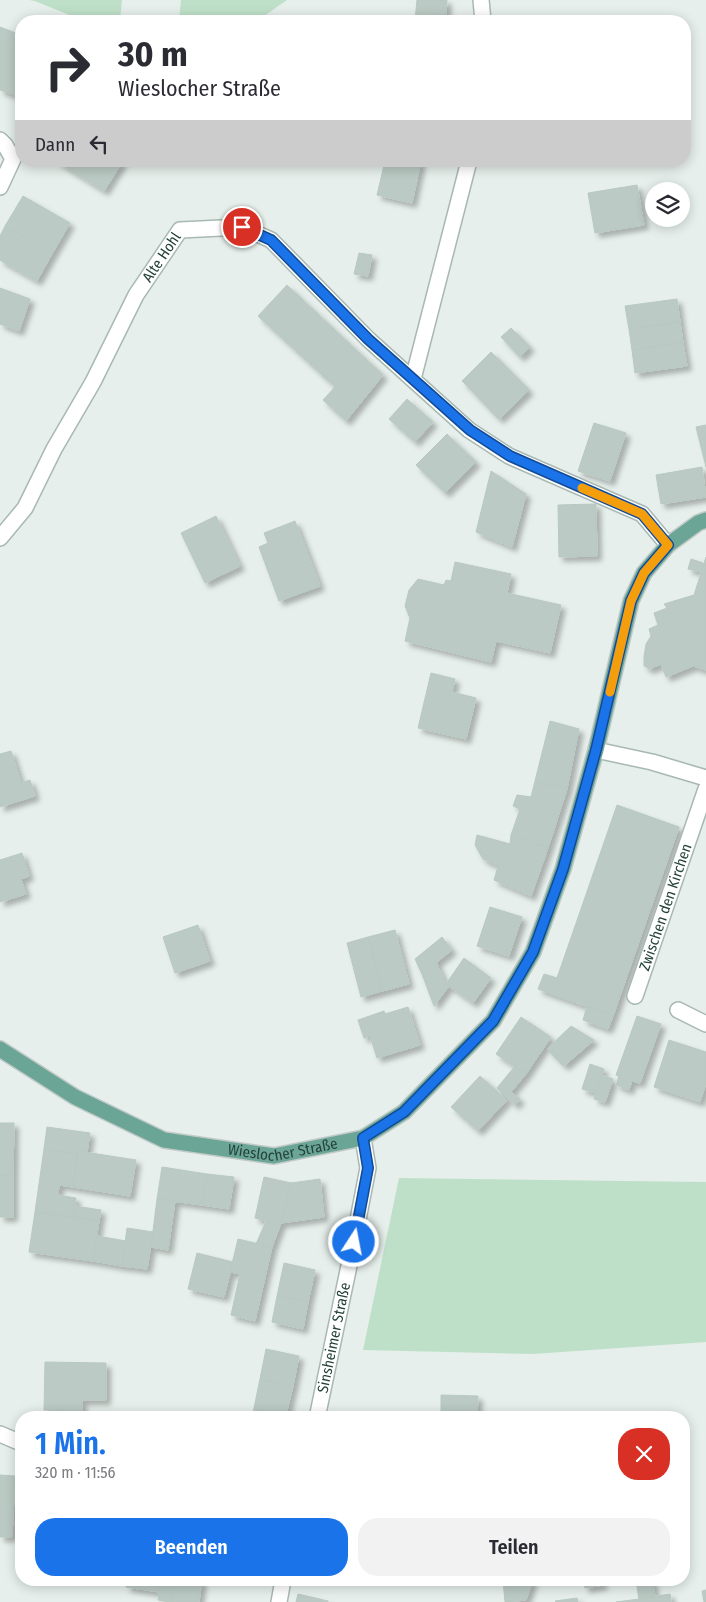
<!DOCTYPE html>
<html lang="de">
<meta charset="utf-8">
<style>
body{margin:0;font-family:"Fira Sans Condensed",sans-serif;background:#f2f2f3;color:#2b2b33;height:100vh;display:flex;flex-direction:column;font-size:19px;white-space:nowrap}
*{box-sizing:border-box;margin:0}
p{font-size:16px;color:#7c7c81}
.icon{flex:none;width:28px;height:28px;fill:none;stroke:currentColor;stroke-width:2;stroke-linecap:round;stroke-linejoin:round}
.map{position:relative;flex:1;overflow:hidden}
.sheet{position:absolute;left:15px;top:1411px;width:675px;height:175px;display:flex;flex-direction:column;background:#fff;border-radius:20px;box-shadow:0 2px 12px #0003}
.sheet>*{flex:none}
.top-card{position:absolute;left:15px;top:15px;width:676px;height:152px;border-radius:20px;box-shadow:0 2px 12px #0003;background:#fff;color:#2b2b33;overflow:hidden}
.fabs{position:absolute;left:645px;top:182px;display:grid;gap:10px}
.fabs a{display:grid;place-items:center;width:45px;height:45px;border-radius:50%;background:#fff;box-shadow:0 2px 12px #0003;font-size:25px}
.pin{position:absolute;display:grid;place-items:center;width:42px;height:42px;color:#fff;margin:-21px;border:2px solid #fff;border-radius:50%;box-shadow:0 1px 5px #0007}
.me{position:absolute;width:55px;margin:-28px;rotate:11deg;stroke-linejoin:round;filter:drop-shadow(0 0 4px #0008)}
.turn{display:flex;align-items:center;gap:18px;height:105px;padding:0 20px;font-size:22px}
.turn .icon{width:65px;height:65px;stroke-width:2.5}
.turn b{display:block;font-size:35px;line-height:42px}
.then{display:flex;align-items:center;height:48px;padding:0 20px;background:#0003;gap:10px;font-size:19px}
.round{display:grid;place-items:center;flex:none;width:52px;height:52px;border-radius:20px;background:#f2f2f3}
.head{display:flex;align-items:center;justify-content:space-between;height:85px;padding:0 20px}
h1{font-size:30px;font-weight:600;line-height:38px;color:#1a73e8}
.action{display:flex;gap:10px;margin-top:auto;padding:10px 20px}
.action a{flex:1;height:58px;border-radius:20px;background:#1a73e8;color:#fff;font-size:20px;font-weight:600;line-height:58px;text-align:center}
.action a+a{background:#f2f2f3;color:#2b2b33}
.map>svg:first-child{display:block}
</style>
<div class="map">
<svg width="706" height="1602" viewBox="0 0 706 1602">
<defs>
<filter id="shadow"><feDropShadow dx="4.5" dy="4.5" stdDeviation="2.5" flood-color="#0004"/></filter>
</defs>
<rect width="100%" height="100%" fill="#e6efeb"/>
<g fill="#bfe0c8">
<polygon points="29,0 122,0 120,21 84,21 35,1"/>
<polygon points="181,0 287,0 257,21 179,21"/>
<polygon points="399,1178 706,1182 706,1342 533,1354 363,1350"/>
</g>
<g fill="#bbcac4" stroke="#b8c9c2" filter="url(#shadow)">
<polygon points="417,0 447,0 446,15 435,14 434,21 415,21"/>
<polygon points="0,27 21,35 21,88 18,96 0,90"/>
<polygon points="56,161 123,161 104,191"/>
<polygon points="385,161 392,163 392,161 421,161 412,203 377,195"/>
<polygon points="637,185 644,225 595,233 588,193"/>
<polygon points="23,196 70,223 52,254 5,226"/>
<polygon points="5,226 52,254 37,281 0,260 0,236"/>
<polygon points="359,253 372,255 368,276 354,274"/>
<polygon points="287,285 383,375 346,421 323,400 335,387 258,316"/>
<polygon points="0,288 30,299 19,331 0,324"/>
<polygon points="677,299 680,322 629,329 625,306"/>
<polygon points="680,322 683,343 632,350 629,329"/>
<polygon points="511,328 530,347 520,357 501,337"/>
<polygon points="683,343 687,366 635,373 632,350"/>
<polygon points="491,352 529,390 499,419 462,381"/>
<polygon points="407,399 433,422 415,442 389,419"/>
<polygon points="594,423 626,433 610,481 578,471"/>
<polygon points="706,425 706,467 696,427"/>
<polygon points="447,434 476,462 445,493 416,465"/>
<polygon points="702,467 706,497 661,504 656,475"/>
<polygon points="491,471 526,494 512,547 476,532"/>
<polygon points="596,504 597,556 559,557 558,505"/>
<polygon points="216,516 240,566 205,583 181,533"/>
<polygon points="295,521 320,586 279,601 259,547 268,543 264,533"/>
<polygon points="706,557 706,671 705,670 693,666 666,677 661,664 650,669 644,666 644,656 646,644 651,636 649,629 658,625 654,613 667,608 664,604 694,595"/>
<polygon points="691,559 703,563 701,572 688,569"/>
<polygon points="455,562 511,574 507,593 561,605 550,653 496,641 491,662 405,641 410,618 405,606 409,590 418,579 444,585 446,580 451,581"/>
<polygon points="431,673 455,679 452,692 476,698 466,739 418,728"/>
<polygon points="550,721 579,729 567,789 535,781"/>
<polygon points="11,751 21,783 30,780 35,796 0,807 0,754"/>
<polygon points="535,781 567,789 548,848 511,835 520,809 513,806 517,795 531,797"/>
<polygon points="617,805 679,827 613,1016 538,989 544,974 557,978"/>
<polygon points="477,835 510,844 511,835 548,848 531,896 494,880 498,866 483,859 475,845"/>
<polygon points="22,853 29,876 21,879 26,894 0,902 0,860"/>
<polygon points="490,907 522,917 509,956 477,946"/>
<polygon points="198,925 210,961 175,973 163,937"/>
<polygon points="395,930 409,984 382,991 368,937"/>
<polygon points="368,937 382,991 361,997 347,943"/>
<polygon points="442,937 452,950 422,974 415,959"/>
<polygon points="464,958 491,978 473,1003 446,984"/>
<polygon points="436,962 446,984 449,986 434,1006 422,974"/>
<polygon points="587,1006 613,1016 608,1029 583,1020"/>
<polygon points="408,1007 420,1045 377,1058 370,1036 364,1038 358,1020 384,1011 385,1014"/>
<polygon points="637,1016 661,1024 640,1083 632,1081 629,1090 616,1085 619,1076 616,1075"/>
<polygon points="521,1017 551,1037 526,1074 496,1054"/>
<polygon points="571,1026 594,1040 564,1066 547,1049"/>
<polygon points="669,1040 706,1052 706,1083 700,1102 654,1087"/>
<polygon points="590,1064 604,1069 596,1093 582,1089"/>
<polygon points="515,1066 526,1074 511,1092 520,1099 515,1105 497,1088"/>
<polygon points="602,1075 613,1079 605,1102 594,1099"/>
<polygon points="480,1076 507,1100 478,1131 451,1107"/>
<polygon points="0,1123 14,1123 13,1176 0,1176"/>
<polygon points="47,1127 90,1133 87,1152 78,1151 78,1154 44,1149"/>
<polygon points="44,1149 78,1154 73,1187 59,1185 58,1195 76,1198 73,1217 35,1212"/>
<polygon points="78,1151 136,1160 130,1196 73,1187"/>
<polygon points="162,1167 207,1174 202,1205 157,1199"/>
<polygon points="207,1174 234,1177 229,1209 202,1205"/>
<rect x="0" y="1176" width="13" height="41"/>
<polygon points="264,1177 291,1183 281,1223 272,1247 256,1244 266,1221 255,1218"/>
<polygon points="320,1179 324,1217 281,1223 291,1183"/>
<polygon points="157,1199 175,1201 168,1250 151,1247"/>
<polygon points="75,1206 101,1210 99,1221 73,1217"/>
<polygon points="35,1212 99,1221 93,1261 29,1252"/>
<polygon points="127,1228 153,1232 147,1269 122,1266"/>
<polygon points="97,1236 126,1241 122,1266 93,1261"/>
<polygon points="238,1239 272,1247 255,1321 231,1315 240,1274 230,1272"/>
<polygon points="197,1253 233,1262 224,1297 188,1289"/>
<polygon points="284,1263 315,1270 308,1302 277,1296"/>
<polygon points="277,1296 308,1302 303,1329 272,1322"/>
<polygon points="266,1349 299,1356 293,1386 260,1379"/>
<polygon points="45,1362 106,1363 106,1400 82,1400 82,1411 44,1410"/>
<polygon points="260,1379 293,1386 286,1415 254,1408"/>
<polygon points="441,1395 478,1396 477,1418 441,1418"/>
<polygon points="254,1408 286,1415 286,1418 252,1418"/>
<polygon points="0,1475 15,1476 12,1537 0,1537"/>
<polygon points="128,1580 161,1580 159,1592 126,1587"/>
<polygon points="161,1580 175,1580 171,1602 158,1600"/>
<polygon points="175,1580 202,1580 199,1602 171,1602"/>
<polygon points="503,1580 533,1580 526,1600 505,1602"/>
<polygon points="584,1580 602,1580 603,1585 585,1588"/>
<polygon points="636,1580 652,1580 655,1596 639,1599"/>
<polygon points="706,1590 706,1602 704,1602 702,1591"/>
<polygon points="298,1594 328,1601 328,1602 296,1602"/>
<polygon points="670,1594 671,1602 640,1602 639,1599"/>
<polygon points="577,1598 578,1602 556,1602 555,1601"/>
<polygon points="639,1599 640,1602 616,1602"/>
</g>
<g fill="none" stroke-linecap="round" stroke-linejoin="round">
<defs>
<g id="minor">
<polyline points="481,0 483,21"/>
<polyline points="0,140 5,145 13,159 0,187"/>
<polyline points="413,379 469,161"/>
<path id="s1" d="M 0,538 L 25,508 L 54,449 L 93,382 L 136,295 L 180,230 L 242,227 L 271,240 L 368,339 L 469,430 L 509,456 L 642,514 L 668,545"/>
<polyline points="596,750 652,762 706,778"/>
<path id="s2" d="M 635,996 L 706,789"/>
<polyline points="678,1010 706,1024"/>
<path id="s3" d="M 317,1418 L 350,1261 L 368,1168 L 363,1138"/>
<polyline points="0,1434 21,1443"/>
<polyline points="279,1602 283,1580"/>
</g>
<g id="major">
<path id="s4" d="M 0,1049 L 75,1097 L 164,1140 L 274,1156 L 363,1138 L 404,1112 L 493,1021 L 533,952 L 563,869 L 596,750 L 631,601 L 644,573 L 668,545 L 698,523 L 706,520"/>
</g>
</defs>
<use href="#minor" stroke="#a8b8b2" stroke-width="18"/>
<use href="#major" stroke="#c2cac8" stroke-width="18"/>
<use href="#minor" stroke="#fff" stroke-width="15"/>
<use href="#major" stroke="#6aa596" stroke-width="15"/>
</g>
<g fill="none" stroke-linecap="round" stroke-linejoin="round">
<defs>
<polyline id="route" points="242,227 271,240 368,339 470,430 510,456 642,514 668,545 644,573 631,601 596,750 563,869 533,952 493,1021 404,1112 363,1138 368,1168 354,1242"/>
</defs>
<use href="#route" stroke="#114b97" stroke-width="12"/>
<use href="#route" stroke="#1a73e8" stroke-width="9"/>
<polyline stroke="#f59e0b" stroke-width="9" points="582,488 642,514 668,545 644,573 631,601 610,692"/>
</g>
<g text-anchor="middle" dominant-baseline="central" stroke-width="4" stroke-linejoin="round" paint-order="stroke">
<g font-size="15" fill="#24423a" stroke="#f7fbf9">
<text stroke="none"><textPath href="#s1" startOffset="325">Alte Hohl</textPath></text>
<text stroke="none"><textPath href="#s2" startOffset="94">Zwischen den Kirchen</textPath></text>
<text stroke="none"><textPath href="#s4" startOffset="308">Wieslocher Straße</textPath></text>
<text stroke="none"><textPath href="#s3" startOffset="82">Sinsheimer Straße</textPath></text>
</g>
</g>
</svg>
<div class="fabs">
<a><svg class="icon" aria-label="layers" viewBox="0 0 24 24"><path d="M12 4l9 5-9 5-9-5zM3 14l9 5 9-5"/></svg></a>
</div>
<div class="pin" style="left:242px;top:227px;background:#d93025"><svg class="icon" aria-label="arrive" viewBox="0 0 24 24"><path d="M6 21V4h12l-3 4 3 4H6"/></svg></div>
<svg class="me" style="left:354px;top:1242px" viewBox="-20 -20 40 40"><circle r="17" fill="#1a73e8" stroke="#fff" stroke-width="3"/><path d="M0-11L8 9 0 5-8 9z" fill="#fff"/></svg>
<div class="top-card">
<div class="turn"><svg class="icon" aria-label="right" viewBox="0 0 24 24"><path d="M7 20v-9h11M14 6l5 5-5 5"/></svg><div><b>30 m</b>Wieslocher Straße</div></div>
<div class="then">Dann<svg class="icon" aria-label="left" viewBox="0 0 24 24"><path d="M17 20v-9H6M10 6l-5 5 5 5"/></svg></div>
</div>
<section class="sheet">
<div class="head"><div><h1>1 Min.</h1><p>320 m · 11:56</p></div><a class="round" style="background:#d93025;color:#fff"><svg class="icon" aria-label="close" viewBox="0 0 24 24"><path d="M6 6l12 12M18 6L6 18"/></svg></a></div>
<div class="action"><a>Beenden</a><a>Teilen</a></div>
</section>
</div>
